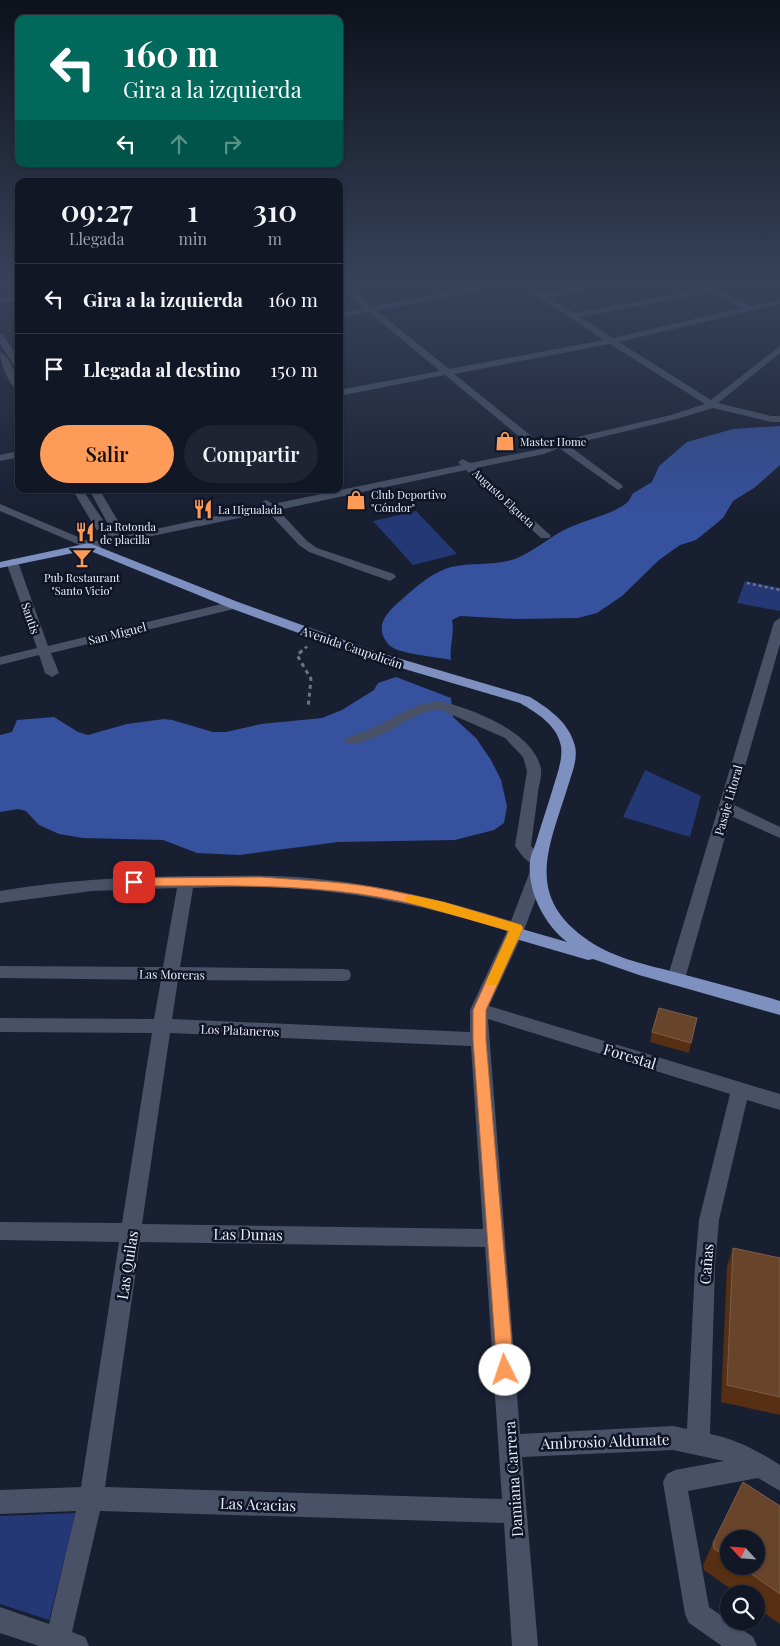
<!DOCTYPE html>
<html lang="es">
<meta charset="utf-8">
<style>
body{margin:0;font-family:"Playfair Display",serif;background:#1f2432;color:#f1f3f6;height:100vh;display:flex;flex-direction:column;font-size:19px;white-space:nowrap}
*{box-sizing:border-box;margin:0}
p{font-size:16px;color:#9c9fa7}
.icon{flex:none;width:28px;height:28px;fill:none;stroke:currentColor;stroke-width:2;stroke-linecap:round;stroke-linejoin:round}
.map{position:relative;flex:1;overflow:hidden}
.sheet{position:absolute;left:15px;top:178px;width:328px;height:315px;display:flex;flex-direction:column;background:#121725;border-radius:10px;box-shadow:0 1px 4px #0004,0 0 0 1px #313642}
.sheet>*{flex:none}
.top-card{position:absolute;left:15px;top:15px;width:328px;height:152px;border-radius:10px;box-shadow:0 1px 4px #0004,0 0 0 1px #313642;background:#00695c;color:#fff;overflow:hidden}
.needle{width:32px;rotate:296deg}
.controls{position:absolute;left:720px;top:1530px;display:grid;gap:10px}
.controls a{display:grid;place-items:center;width:45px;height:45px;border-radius:50%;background:#121725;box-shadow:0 1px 4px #0004,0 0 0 1px #313642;font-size:25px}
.pin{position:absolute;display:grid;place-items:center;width:42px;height:42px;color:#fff;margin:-21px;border-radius:10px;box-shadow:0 2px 8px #0006}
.me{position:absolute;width:55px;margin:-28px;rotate:356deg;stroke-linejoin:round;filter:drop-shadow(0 0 4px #0008)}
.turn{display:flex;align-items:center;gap:18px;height:105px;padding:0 25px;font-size:22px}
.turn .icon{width:65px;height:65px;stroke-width:2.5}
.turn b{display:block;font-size:35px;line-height:42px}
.lanes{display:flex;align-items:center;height:48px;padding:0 25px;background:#0003;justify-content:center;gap:25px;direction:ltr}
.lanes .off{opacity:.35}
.eta{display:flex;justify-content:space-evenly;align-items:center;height:85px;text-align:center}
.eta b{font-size:30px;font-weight:600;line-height:35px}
.cta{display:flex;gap:10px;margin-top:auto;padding:10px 25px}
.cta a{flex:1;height:58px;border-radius:30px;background:#fe9b58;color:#111;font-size:20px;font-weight:600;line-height:58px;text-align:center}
.cta a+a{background:#1f2432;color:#f1f3f6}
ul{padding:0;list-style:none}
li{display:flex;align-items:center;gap:15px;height:70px;padding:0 25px;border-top:1px solid #313642}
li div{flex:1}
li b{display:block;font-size:19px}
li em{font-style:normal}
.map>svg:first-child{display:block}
</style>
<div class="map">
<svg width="780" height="1646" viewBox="0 0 780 1646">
<rect width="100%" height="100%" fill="#181f31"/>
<g fill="#243876">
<polygon points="416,511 457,554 413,565 373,521"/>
<polygon points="745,581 780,588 780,611 737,603"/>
<polygon points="645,770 701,796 690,837 623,817"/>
<polygon points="76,1513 49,1620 0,1604 0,1516"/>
</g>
<g fill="#36519e">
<path d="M 780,426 L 780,465 L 754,488 L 733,501 L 723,518 L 706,532 L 696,540 L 680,545 L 659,560 L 622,596 L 597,613 L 578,618 L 517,619 L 460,616 L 452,620 C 455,633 449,647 451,660 C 438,657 397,654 389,645 C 369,623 395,606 409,593 C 422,582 434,572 451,567 C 472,562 494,566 515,559 C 533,552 547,539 564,530 C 580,522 597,518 613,511 C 621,507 630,503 632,494 L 652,482 L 659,466 L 687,442 L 733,429 Z"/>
<polygon points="396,677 451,698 453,717 476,738 491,760 501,780 507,806 504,823 494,830 455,840 338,842 239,855 197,853 163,840 83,838 59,834 39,825 26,811 18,809 0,812 0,735 12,732 17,720 54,717 78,732 88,735 127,724 164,719 172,720 213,732 226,732 261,724 322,718 342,710 374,690 378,683"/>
</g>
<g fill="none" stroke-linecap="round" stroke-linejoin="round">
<g stroke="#6d7484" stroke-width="2.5" stroke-dasharray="3 3" stroke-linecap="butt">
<polyline points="747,583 780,590"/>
<polyline points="300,652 309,645"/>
</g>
<polyline stroke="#6d7484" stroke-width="3" stroke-dasharray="4 4" stroke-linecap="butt" points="302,651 297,655 311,679 308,708"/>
<g fill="#485166" fill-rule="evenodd">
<path d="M 339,286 L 347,286 L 372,306 L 482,286 L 501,286 L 377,311 L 449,369 L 604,340 L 521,286 L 531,286 L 543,294 L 583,286 L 601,286 L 549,298 L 574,313 L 705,289 L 702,286 L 713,286 L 750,306 L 780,300 L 780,304 L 619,342 L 711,400 L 780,346 L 780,353 L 718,403 L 771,416 L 780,416 L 780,422 L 771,422 L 713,408 L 677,419 L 568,445 L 622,485 L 623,487 L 618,490 L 559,448 L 544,454 L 476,468 L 549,534 L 551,536 L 549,538 L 541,538 L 466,470 L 278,510 L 307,541 L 317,548 L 394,574 L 396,577 L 390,581 L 309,552 L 299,545 L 268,512 L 89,549 L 0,511 L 0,504 L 90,542 L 106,539 L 96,529 L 72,489 L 82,489 L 109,529 L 109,526 L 89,489 L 99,489 L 121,526 L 118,537 L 263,506 L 261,503 L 266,500 L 273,504 L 461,465 L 458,462 L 463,459 L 470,463 L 541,449 L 556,442 L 671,415 L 705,404 L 610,344 L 454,374 L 540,443 L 540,447 L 532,447 L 445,375 L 339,396 L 339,390 L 440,371 L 369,312 L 339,317 L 339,313 L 364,308 ZM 712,292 L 741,308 L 613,338 L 580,317 Z"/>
<polygon points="19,296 19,300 0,303 0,299"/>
<polygon points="0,334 3,335 19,359 19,369 16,368 0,344"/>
<path d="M 0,352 C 10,357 19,380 19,391 C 9,386 0,363 0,352 Z"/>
<polygon points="19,451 19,457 0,461 0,455"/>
<polygon points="12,559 18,562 48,646 234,601 240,605 238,608 51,653 59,673 52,677 45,673 39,655 0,665 0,657 37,648 6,562"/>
<polygon points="780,618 780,644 734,805 780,827 780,838 731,816 685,979 682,984 676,985 670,984 667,979 774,622"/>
<path d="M 440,701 C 473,709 534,732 541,769 C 542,776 539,785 538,792 C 536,810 533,828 531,846 C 535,852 542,854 546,860 L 543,864 C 530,868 522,856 515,846 L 527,771 L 523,757 L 505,738 L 439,709 C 420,711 405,722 389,731 C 378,736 367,740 356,744 L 346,744 L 344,741 L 346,738 C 357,734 368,730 379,725 C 399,714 416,703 440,701 Z"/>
<path d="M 537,869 L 543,870 L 545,874 L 523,933 L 489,1006 L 780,1094 L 780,1110 L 747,1100 L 719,1220 L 715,1267 L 710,1434 C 734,1438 760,1452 780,1465 L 780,1491 L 758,1478 L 688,1491 L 709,1607 L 753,1637 L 757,1646 L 722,1646 L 689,1623 L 685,1614 L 663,1482 L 667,1474 L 675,1470 L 724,1461 L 673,1450 L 522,1457 L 538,1646 L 512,1646 L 504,1523 L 100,1511 L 72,1632 L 85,1637 L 89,1646 L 39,1646 L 0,1633 L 0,1607 L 49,1624 L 76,1511 L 0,1514 L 0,1490 L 81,1487 L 119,1242 L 0,1240 L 0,1222 L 122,1223 L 152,1033 L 0,1032 L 0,1018 L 154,1019 L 161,980 L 0,978 L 0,966 L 163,967 L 177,888 L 92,891 L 0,903 L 0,891 C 63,880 126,877 189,876 C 225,876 260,875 296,877 C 369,882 441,899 511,921 L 529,874 L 531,870 ZM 193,888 C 223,887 254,886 284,888 C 360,892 435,908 507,931 L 470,1010 L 470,1032 L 172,1019 L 178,980 L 343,981 L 349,980 L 351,975 L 349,970 L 343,969 L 180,967 ZM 488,1019 L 730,1094 L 699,1220 L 695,1267 L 687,1429 L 673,1426 L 520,1434 ZM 170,1033 L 471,1046 L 483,1229 L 142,1224 ZM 140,1242 L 485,1247 L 502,1499 L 105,1487 Z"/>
</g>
<path fill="#7d90c0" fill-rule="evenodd" d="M 89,543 L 238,602 L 377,652 L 530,697 C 549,709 569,722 575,746 C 578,759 572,773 568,786 C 549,848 523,896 589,941 C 616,959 648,965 678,973 C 712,982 746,991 780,1001 L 780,1015 L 639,975 L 593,959 L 588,960 L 509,937 L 507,933 L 509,929 L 515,927 L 567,942 C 544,924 527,891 530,861 C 531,854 535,846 537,839 C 542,822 548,805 553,788 C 557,774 563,760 561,746 C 557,725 537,713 520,703 L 367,658 L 230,608 L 88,550 L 0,568 L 0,562 Z"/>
</g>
<g fill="#572f12" fill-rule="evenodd">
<polygon points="697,1018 689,1053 650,1042 652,1032"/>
<polygon points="733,1248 780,1258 780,1415 721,1402 727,1266"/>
<path d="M 780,1506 L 780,1624 L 756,1607 L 756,1594 L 738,1594 L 704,1570 L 703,1565 L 713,1543 ZM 729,1539 L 756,1566 L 729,1566 Z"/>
</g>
<g fill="#67442a" stroke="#7b5e4b">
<polygon points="659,1008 697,1018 691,1043 652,1032"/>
<polygon points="733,1248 780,1258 780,1397 727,1385"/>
<polygon points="743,1482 780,1506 780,1594 740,1566 756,1566 756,1539 729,1539 729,1559 714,1549 713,1543"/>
</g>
<linearGradient id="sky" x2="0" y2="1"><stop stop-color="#0d111b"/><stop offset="0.55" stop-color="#37425a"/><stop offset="1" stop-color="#37425a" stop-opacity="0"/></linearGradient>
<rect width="780" height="517" fill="url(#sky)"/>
<path fill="#fe9b58" stroke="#a56539" d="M 261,877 C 298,880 335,881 372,887 C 423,896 472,910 521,925 L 523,928 L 486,1010 L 486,1040 L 514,1370 L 511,1376 L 505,1379 L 499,1376 L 497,1370 L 473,1040 L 473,1010 L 509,931 C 452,913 395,897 335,891 C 269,884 201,886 134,886 L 128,882 L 134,878 Z"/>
<polygon fill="#f59e0b" points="411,895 444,902 521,925 523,928 497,985 488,985 486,982 509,931 407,902 405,899 407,896"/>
<defs>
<symbol id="shop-bare" viewBox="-9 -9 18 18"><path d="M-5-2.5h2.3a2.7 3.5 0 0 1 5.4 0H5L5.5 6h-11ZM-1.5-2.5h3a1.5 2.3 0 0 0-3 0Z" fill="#fe9b58" stroke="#0f1527" stroke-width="2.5" paint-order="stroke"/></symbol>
<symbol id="restaurant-bare" viewBox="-9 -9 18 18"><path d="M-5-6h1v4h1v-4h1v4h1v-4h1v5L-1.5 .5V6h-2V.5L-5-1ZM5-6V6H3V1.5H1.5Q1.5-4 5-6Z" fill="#fe9b58" stroke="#0f1527" stroke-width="2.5" paint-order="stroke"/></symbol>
<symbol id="bar-bare" viewBox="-9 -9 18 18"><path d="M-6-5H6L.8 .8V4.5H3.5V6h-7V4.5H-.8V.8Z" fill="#fe9b58" stroke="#0f1527" stroke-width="2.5" paint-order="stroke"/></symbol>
</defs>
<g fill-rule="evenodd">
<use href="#shop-bare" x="491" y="427" width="28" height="28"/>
<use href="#shop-bare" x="342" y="486" width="28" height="28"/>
<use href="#restaurant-bare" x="189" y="495" width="28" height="28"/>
<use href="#restaurant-bare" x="71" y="518" width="28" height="28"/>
<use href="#bar-bare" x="68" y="544" width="28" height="28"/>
</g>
<g text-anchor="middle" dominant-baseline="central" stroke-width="5" stroke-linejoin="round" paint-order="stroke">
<g font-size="11" fill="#e8eefa" stroke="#0f1527" text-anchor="start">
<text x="520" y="441">Master Home</text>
<text x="371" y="494">Club Deportivo<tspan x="371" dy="13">"Cóndor"</tspan></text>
<text x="218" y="509">La Higualada</text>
<text x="100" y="526">La Rotonda<tspan x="100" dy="13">de placilla</tspan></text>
<text x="82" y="577" text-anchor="middle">Pub Restaurant<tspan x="82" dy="13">"Santo Vicio"</tspan></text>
</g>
<g font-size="11" fill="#e8eefa" stroke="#0f1527">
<text transform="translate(504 498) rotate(43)">Augusto Elgueta</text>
</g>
<g font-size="12" fill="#e8eefa" stroke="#0f1527">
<text transform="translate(31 618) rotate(71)">Santis</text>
<text transform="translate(117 633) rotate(-14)">San Miguel</text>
<text transform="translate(352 647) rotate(19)">Avenida Caupolicán</text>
<text transform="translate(728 800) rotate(-74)">Pasaje Litoral</text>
<text transform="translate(172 974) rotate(1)">Las Moreras</text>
<text transform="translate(240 1030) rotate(2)">Los Plataneros</text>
</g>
<g font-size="15" fill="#e8eefa" stroke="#0f1527">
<text transform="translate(630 1056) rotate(17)">Forestal</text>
<text transform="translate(248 1234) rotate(1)">Las Dunas</text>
<text transform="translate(706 1264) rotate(-86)">Cañas</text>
<text transform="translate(127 1265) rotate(-81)">Las Quilas</text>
<text transform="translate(605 1441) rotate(-2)">Ambrosio Aldunate</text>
<text transform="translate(513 1479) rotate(-94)">Damiana Carrera</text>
<text transform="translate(258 1504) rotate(2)">Las Acacias</text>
</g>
</g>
</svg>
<div class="controls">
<a><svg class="needle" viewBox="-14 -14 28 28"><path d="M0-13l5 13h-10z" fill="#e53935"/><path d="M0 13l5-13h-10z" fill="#9c9fa7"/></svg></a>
<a><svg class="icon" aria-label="search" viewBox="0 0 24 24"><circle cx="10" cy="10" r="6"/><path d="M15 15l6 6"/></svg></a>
</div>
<div class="pin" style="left:134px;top:882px;background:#d93025"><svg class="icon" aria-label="arrive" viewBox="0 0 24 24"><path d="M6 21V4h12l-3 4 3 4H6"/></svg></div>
<svg class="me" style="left:505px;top:1370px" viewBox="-20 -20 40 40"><circle r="19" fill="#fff"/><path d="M0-13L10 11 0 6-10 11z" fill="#fe9b58"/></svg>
<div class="top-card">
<div class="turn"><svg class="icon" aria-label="left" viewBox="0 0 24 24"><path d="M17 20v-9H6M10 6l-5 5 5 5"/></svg><div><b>160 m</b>Gira a la izquierda</div></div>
<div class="lanes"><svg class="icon" aria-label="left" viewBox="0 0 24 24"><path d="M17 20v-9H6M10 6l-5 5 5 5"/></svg><svg class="icon off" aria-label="ahead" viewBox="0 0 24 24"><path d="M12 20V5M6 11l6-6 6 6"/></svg><svg class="icon off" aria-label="right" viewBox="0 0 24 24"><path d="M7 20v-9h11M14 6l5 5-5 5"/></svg></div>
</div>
<section class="sheet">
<div class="eta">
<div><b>09:27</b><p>Llegada</p></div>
<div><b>1</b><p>min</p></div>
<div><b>310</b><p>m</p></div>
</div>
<ul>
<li><svg class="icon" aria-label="left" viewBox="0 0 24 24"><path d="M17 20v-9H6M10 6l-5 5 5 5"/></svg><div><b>Gira a la izquierda</b></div><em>160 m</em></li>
<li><svg class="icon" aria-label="arrive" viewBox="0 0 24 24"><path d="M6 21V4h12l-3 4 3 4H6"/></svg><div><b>Llegada al destino</b></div><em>150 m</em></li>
</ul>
<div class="cta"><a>Salir</a><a>Compartir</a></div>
</section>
</div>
